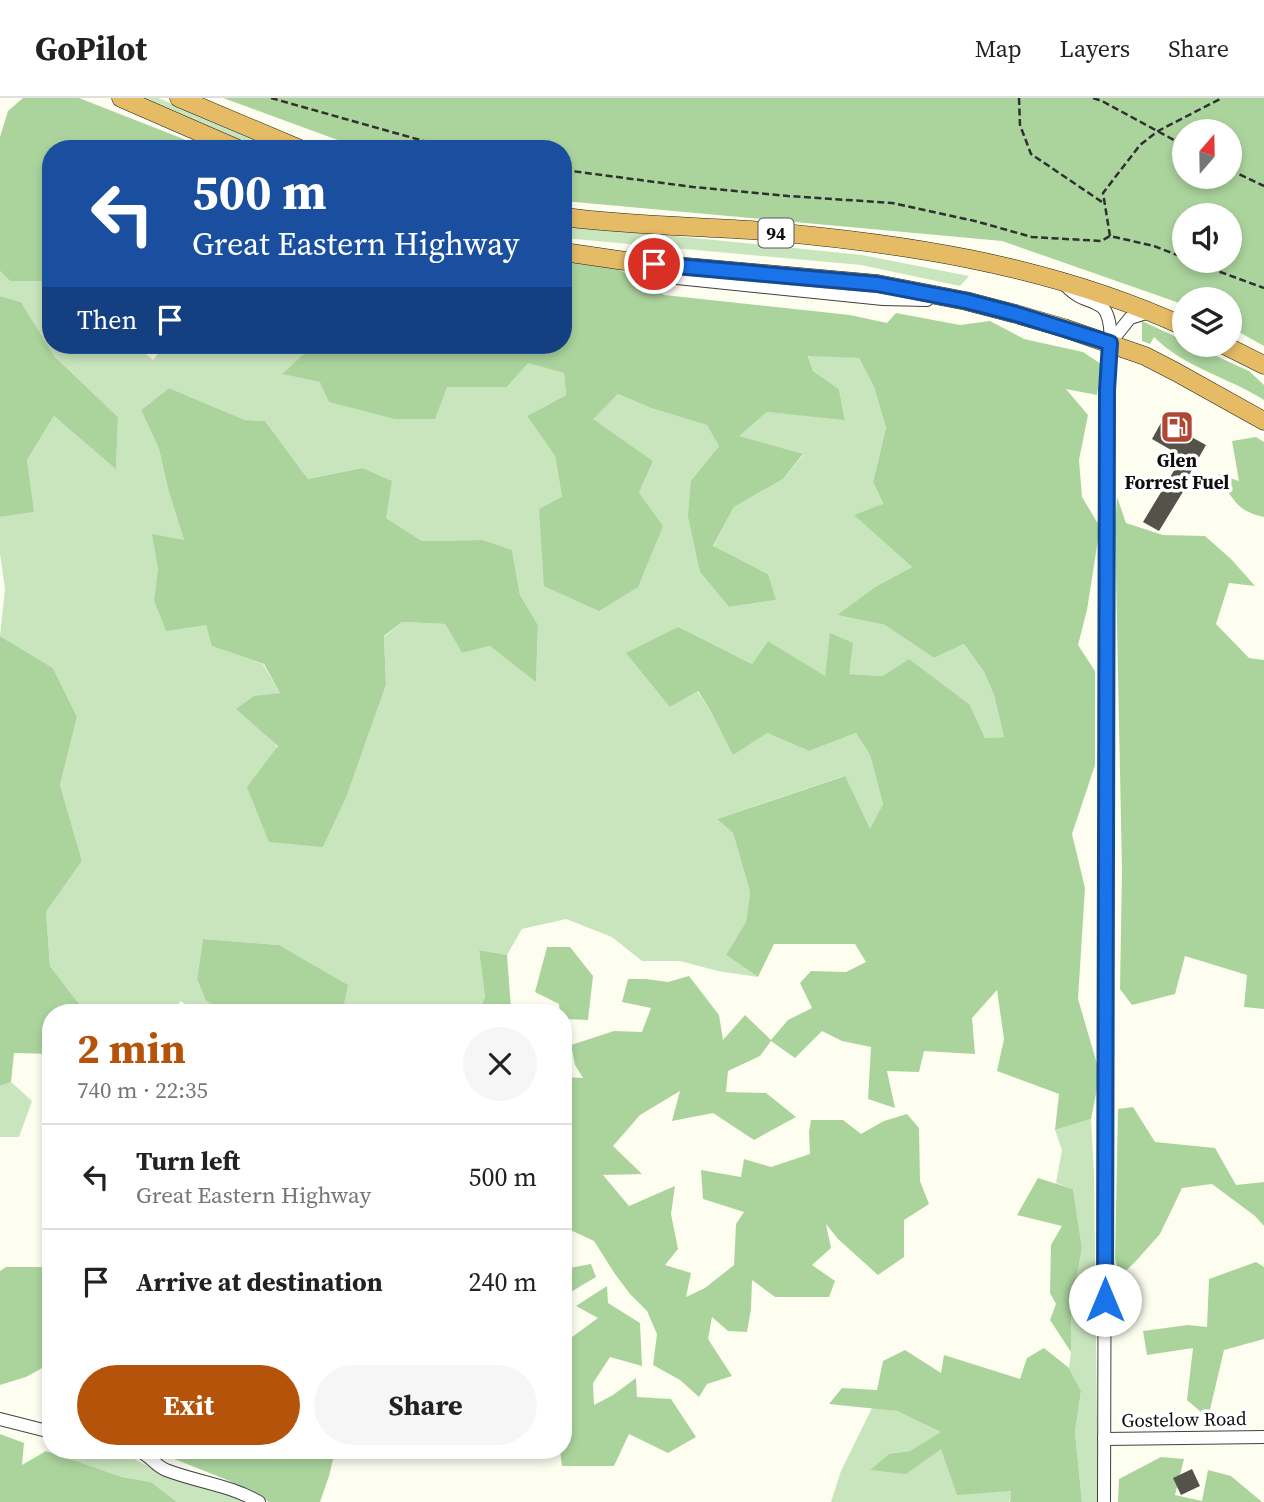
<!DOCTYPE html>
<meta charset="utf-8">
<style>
body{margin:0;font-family:"Source Serif 4",serif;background:#f6f6f6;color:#222;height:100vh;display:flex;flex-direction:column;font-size:26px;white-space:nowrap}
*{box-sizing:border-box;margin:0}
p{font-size:23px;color:#767676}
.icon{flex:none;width:38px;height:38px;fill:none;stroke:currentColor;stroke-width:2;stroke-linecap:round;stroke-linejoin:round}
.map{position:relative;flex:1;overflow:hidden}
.details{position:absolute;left:42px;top:906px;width:530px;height:455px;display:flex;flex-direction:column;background:#fff;border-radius:28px;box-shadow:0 4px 10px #0003}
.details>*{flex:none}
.top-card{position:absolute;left:42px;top:42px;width:530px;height:214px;border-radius:28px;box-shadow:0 4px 10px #0003;background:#1a4fa0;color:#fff;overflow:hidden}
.needle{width:46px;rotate:20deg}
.fabs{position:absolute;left:1172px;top:21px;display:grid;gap:14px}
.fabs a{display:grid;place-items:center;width:70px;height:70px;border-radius:50%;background:#fff;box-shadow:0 4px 10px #0003;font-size:35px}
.pin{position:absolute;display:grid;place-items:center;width:60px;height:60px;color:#fff;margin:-30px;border:4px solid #fff;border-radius:50%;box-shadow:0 2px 7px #0007}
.me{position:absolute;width:77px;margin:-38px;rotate:0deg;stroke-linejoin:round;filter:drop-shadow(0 0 5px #0008)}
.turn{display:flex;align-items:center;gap:24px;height:147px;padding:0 35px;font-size:32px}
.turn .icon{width:91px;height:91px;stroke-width:2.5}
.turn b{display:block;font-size:49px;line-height:60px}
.then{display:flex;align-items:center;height:66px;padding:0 35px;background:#0003;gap:14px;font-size:26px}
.round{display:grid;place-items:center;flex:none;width:74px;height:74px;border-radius:37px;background:#f6f6f6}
.overview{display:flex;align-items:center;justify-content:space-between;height:119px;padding:0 35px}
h1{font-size:42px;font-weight:700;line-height:52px;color:#b45309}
.button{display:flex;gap:14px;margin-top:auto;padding:14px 35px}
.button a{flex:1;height:80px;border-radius:42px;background:#b45309;color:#fff;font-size:28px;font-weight:700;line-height:80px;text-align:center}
.button a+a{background:#f6f6f6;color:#222}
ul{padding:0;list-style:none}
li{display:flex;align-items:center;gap:21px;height:105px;padding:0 35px;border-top:2px solid #e0e0e0}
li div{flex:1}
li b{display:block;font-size:26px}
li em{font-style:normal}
header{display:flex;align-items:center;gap:42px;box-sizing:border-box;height:98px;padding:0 35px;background:#fff;border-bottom:2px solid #e0e0e0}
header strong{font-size:33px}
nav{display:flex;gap:38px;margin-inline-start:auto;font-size:24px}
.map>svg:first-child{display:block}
</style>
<header>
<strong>GoPilot</strong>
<nav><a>Map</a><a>Layers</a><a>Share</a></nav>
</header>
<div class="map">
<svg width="1264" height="1404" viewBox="0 0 1264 1404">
<rect width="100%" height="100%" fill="#fdfef0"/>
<g fill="#c9e5bd" fill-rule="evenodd">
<polygon points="138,0 158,0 280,51 260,51"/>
<polygon points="564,129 655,136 862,157 969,178 960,188 861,167 564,140"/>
<path d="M 0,173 L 10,183 L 51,183 L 51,247 L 136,247 L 153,262 L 165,247 L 303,247 L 306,254 L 283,276 L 321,284 L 447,289 L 507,289 L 528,264 L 564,275 L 566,297 L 527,318 L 555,358 L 562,399 L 639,395 L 653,363 L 592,321 L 618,296 L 651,310 L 708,327 L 719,348 L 692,383 L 700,474 L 729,509 L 775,502 L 768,476 L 713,449 L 734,409 L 783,381 L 803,357 L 738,338 L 767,314 L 845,321 L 839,291 L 813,273 L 808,257 L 859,260 L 874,289 L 886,330 L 873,384 L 883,407 L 855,417 L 912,469 L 875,489 L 837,517 L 885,527 L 934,560 L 964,546 L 984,574 L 994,597 L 1004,639 L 985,640 L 970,607 L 883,578 L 849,576 L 831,535 L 825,579 L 768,543 L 752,566 L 677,529 L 670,609 L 697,593 L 713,617 L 767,635 L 809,653 L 856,635 L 870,657 L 883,706 L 870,732 L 844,678 L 717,721 L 733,735 L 750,794 L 746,824 L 726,857 L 758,879 L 718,873 L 680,863 L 642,863 L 612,839 L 566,821 L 522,831 L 507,857 L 479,852 L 485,899 L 478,915 L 342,915 L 347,887 L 279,847 L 203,841 L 197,881 L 206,903 L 229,915 L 201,915 L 180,903 L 175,915 L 86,915 L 50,868 L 46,814 L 82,763 L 60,687 L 77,619 L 53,570 L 0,538 L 5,491 L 0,456 L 0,419 L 33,414 L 27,362 L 54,318 L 116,370 L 118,319 L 55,259 L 21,204 L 0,198 ZM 169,290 L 245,322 L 265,323 L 308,381 L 362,370 L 386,420 L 422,443 L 483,442 L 512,452 L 520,497 L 538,527 L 536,583 L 490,548 L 462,555 L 445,526 L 402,524 L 384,539 L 386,587 L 346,700 L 323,749 L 254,599 L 280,595 L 263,566 L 213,548 L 206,527 L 154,502 L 158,470 L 184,442 L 168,391 L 159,351 L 141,312 Z"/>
<polygon points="11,984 32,1003 19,1039 0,1039 0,988"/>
<polygon points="1091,1021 1094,1076 1098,1404 1082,1404 1075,1334 1081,1293 1069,1270 1071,1254 1071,1209 1082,1150 1073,1091 1056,1085 1062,1052 1055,1032"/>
<polygon points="872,1310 897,1313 942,1334 910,1353 889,1356 941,1351 1012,1393 1009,1404 831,1404 841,1373"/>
<polygon points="66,1353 107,1353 125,1356 168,1379 256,1404 177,1404 151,1384 122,1379 59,1358"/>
</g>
<g fill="#abd49d" fill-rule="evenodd">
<polygon points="23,0 79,0 209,51 51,51 51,183 10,183 0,173 0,39 8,13"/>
<path d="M 223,0 L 1264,0 L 1264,248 L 1230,229 L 1230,201 L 1185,201 L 1185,207 L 1002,143 L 564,103 L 564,51 L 362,51 ZM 1185,33 L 1230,33 L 1230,79 L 1185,79 ZM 1185,117 L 1230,117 L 1230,163 L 1185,163 Z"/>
<polygon points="564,162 613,168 664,197 850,217 887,225 896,215 960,227 990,223 1024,241 1083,254 1101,266 1097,297 1066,291 1088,317 1079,362 1082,399 1100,429 1087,512 1078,547 1095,573 1095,667 1072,736 1085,790 1078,901 1100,976 1091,1021 1055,1032 1059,996 997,973 1004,941 997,892 972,920 975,956 924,953 919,974 887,973 895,1010 868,1001 871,949 842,943 822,933 795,960 771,943 760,958 728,973 726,994 766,995 796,1019 754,1042 713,1015 672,1023 680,993 640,1017 613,1048 642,1076 603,1077 629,1108 675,1088 671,1116 678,1151 665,1167 691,1175 686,1199 705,1190 734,1167 736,1126 744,1114 703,1101 701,1072 741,1079 744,1061 771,1069 810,1056 809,1034 811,1022 843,1022 861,1036 884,1023 907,1016 919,1030 920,1083 929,1106 904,1122 904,1159 878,1177 838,1141 826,1126 831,1150 812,1167 835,1183 829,1199 775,1199 752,1182 751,1211 747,1234 728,1233 712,1219 708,1241 732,1278 707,1286 699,1299 680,1282 653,1267 657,1236 647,1213 630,1196 615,1176 594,1143 564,1129 564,979 583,980 575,967 571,947 614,933 642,934 651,910 622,904 628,881 646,881 668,884 689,878 719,917 723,942 745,917 771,942 788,922 812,910 800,885 811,873 846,874 866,864 855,846 774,846 758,879 726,857 746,824 750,794 733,735 717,721 845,678 870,731 883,706 870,657 856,635 809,653 767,635 733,657 713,617 698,593 670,609 626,555 678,529 752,566 768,543 825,578 830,535 853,545 849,576 883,578 909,561 970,607 985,640 1004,639 994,597 984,574 964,546 934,560 885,527 837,517 875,489 912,469 854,417 883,406 873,384 886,330 874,289 859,260 808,258 813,273 839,291 845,322 767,314 739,338 803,356 783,381 734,409 713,448 768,476 776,502 729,509 700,474 688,418 691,383 719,348 707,327 651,310 618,296 593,321 653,363 639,395 663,428 638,489 599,513 544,488 539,411 562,399 555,358 527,318 566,297 564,275 528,265 507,289 447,289 435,321 395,321 329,304 320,284 282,276 306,254 303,247 564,247"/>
<polygon points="0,198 21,204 55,259 118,319 116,371 54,318 27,362 34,414 0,419"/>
<path d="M 1142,223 L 1185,243 L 1185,247 L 1192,247 L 1249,273 L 1264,287 L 1264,302 C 1228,279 1185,270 1154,239 L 1150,246 L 1142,243 Z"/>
<polygon points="169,290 245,322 265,323 308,381 362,370 392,383 386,420 422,443 483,442 512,452 520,497 538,527 536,584 490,548 462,555 445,526 402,524 384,538 386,587 346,700 323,749 269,744 247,689 278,648 236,611 254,598 280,595 264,566 212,548 206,527 166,533 154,502 158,470 152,436 184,442 168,391 159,351 141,312"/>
<path d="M 1256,339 L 1264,344 L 1264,419 C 1235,413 1232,399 1218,376 L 1239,383 L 1232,343 Z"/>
<polygon points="1117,399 1126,425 1163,437 1205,438 1231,461 1255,488 1229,485 1216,526 1249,560 1264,562 1264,911 1244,909 1247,877 1185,858 1175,896 1132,907 1120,891 1122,772 1115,429"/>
<polygon points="0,538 53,570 77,619 60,687 82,763 46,814 50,868 86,915 51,915 51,956 14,955 11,984 0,988"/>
<polygon points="203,841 279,847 348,887 342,915 229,915 206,903 197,881"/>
<polygon points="547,849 570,849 593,878 588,922 564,921 564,915 560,915 559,906 535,894"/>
<polygon points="479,852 507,857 511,911 517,915 478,915 485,899"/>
<polygon points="1133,1009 1155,1044 1215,1050 1236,1087 1264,1084 1264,1128 1255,1118 1212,1086 1182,1090 1160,1136 1135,1164 1120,1178 1115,1161 1118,1011"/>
<polygon points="1038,1080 1073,1091 1082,1150 1071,1209 1071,1254 1050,1222 1056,1206 1050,1195 1051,1147 1062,1128 1017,1117"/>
<polygon points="1256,1164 1264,1169 1264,1241 1224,1252 1208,1320 1187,1302 1193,1250 1147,1257 1143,1233 1188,1227 1207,1229 1209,1181"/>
<polygon points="591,1166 596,1179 564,1198 564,1171"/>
<polygon points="6,1169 42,1169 51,1175 51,1265 26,1279 0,1287 0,1173"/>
<polygon points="607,1188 608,1205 640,1225 642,1268 610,1259 593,1285 594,1307 613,1297 636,1280 637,1299 671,1301 696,1339 668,1355 629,1336 614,1368 562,1368 560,1353 564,1353 564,1238 568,1242 598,1220 576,1208"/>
<polygon points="1044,1250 1069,1270 1081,1293 1075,1334 1082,1404 1010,1404 1011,1393 957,1397 941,1351 906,1376 870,1372 889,1356 910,1353 941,1334 897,1313 829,1306 842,1290 877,1292 883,1263 905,1252 941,1275 944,1257 1020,1281 1027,1260"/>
<polygon points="0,1336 24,1345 22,1367 46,1353 122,1379 151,1384 177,1404 0,1404"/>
<polygon points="160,1353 335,1353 329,1378 320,1404 269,1404 232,1384 162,1356"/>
<polygon points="1161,1359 1184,1361 1175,1397 1202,1403 1208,1372 1231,1378 1262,1404 1118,1404 1119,1381"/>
</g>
<g fill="#55514b">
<polygon points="1162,323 1206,347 1189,377 1192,379 1159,433 1143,424 1175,371 1171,368 1178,356 1152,341"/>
<polygon points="1192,1371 1200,1388 1181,1397 1173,1380"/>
</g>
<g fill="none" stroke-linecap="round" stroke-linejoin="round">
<defs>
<g id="minor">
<polyline points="651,171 677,180 883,201 927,202"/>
<path d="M 1064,186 C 1068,190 1072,194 1077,197 C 1085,202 1094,203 1102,209 C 1118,223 1107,279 1107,300 L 1104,1404"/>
<polyline points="1110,245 1130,220 1149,214"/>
<polyline points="0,1321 51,1334"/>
<polyline points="1104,1341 1264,1339"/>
<path d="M 139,1353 C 149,1357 156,1368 166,1372 C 197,1384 230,1387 259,1404"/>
</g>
<g id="highway">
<polyline points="121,0 238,51"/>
<polyline points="179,0 300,51"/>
<path d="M 564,119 C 625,127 688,128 750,132 C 898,144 1048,166 1185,229"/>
<polyline points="564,154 632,164 878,186 966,203 1016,216 1064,230 1145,258 1176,274 1264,323"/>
<polyline points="1224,247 1264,267"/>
</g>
</defs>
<use href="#minor" stroke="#414141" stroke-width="14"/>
<use href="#highway" stroke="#1f1f1f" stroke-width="19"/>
<g stroke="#303030" stroke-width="2.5" stroke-dasharray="7 3.5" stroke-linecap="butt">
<polyline points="271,0 452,51"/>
<polyline points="1019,0 1020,27 1031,56 1105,106"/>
<polyline points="1093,0 1102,3 1185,48"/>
<polyline points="564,72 693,89 788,98 892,105 975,123 1032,139 1101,143 1110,138 1154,148 1185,160"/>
<polyline points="1230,72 1264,88"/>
<polyline points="1110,138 1103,95 1140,47 1158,33 1222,0"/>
<polyline points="1190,163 1264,190"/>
</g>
<use href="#minor" stroke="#fff" stroke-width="12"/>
<use href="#highway" stroke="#e6bb65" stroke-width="18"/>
</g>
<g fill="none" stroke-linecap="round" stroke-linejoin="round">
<defs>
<polyline id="route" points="654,166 877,186 966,203 1016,216 1110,245 1107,292 1105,1202"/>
</defs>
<use href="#route" stroke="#114b97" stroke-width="18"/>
<use href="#route" stroke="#1a73e8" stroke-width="12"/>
</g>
<defs>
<symbol id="fuel-square" viewBox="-11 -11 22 22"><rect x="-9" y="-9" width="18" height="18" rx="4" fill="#b14733" stroke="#fff"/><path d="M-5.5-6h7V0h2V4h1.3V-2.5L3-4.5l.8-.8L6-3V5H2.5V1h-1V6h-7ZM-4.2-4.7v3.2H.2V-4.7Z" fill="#fff"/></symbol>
</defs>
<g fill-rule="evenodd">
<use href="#fuel-square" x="1158" y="310" width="38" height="38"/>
</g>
<g text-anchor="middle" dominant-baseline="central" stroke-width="7" stroke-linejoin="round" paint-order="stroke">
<rect fill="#fff" stroke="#565656" stroke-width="2" x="758.5" y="120.5" width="35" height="29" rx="5"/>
<g font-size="18" font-weight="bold" fill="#0e0e0e">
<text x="776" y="135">94</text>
</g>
<g font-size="19" font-weight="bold" fill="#0e0e0e" stroke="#fff">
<text x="1177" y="362">Glen<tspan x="1177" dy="22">Forrest Fuel</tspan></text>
</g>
<g font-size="19" fill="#0e0e0e" stroke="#fff">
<text transform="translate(1184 1321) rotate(-1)">Gostelow Road</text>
</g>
</g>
</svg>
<div class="fabs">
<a><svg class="needle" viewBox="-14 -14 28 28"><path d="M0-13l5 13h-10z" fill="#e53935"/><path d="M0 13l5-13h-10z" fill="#767676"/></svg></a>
<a><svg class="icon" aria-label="sound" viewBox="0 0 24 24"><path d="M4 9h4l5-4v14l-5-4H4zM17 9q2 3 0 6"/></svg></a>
<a><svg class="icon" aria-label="layers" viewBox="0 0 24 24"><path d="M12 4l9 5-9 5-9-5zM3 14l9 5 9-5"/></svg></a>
</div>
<div class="pin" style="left:654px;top:166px;background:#d93025"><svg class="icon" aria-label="arrive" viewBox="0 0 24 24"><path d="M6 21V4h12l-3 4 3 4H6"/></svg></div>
<svg class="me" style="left:1105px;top:1202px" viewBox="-20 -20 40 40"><circle r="19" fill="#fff"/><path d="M0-13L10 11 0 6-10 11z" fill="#1a73e8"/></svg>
<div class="top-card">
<div class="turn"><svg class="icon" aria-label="left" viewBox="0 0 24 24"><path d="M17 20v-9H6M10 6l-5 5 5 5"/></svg><div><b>500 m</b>Great Eastern Highway</div></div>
<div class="then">Then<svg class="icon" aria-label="arrive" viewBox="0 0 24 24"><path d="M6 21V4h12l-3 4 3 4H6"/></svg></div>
</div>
<section class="details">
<div class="overview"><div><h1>2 min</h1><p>740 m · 22:35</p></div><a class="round"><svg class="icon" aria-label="close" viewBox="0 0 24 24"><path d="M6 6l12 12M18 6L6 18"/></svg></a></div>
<ul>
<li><svg class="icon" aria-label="left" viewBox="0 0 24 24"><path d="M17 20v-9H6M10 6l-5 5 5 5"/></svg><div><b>Turn left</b><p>Great Eastern Highway</p></div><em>500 m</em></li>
<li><svg class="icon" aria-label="arrive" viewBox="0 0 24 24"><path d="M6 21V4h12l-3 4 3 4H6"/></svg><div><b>Arrive at destination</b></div><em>240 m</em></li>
</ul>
<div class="button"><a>Exit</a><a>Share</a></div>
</section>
</div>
